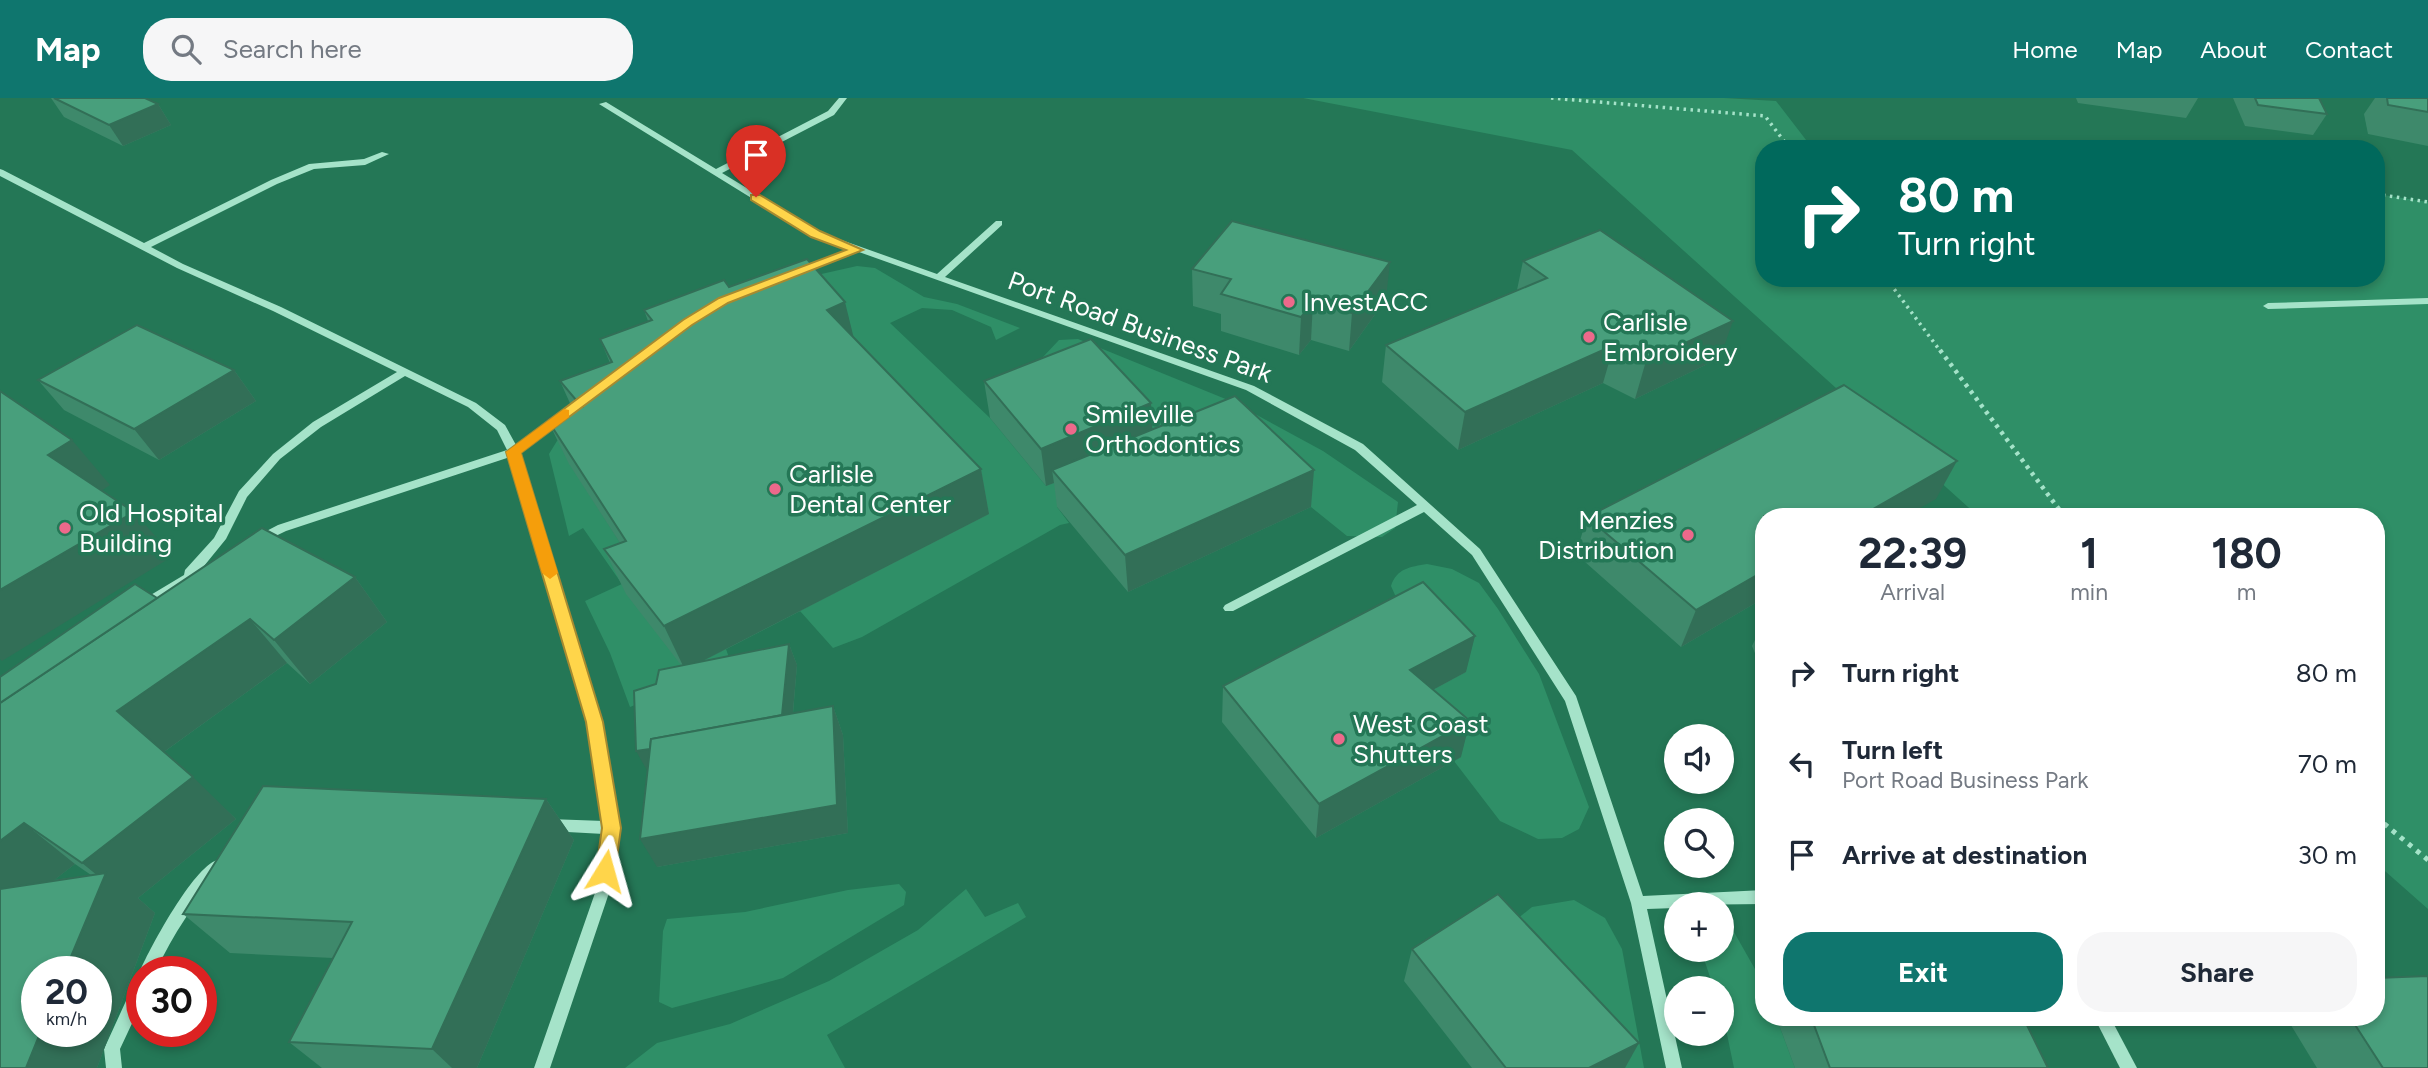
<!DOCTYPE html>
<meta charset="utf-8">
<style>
body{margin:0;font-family:Figtree,sans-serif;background:#f6f6f7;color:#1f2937;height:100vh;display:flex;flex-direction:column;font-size:26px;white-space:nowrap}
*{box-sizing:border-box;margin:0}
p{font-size:23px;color:#747a83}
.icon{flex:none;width:38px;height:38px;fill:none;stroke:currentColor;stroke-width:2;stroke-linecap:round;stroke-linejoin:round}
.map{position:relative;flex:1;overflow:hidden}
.details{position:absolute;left:1755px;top:410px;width:630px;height:518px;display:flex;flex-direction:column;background:#fff;border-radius:28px;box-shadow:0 4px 10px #0003}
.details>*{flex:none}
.top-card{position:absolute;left:1755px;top:42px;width:630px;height:147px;border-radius:28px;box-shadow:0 4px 10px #0003;background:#00695c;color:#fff;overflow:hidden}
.fabs{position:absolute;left:1664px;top:626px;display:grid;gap:14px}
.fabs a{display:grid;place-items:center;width:70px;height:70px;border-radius:50%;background:#fff;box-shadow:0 4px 10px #0003;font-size:35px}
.speed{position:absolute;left:21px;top:858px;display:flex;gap:14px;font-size:35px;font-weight:700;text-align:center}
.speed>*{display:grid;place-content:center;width:91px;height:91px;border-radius:50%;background:#fff;box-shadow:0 4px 10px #0003;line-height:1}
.speed small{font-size:18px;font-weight:400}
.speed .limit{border:10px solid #d22;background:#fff;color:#111}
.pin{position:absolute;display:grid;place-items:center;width:60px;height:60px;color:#fff;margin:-72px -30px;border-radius:50% 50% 50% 0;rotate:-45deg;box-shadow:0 0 7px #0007}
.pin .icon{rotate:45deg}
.me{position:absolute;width:77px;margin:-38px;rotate:8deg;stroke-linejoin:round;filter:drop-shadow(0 0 5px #0008)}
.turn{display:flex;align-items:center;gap:24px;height:147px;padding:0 28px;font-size:32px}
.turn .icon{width:91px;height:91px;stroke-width:2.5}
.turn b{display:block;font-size:49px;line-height:60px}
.eta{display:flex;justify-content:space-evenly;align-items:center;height:119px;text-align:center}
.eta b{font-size:42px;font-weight:700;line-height:49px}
.action{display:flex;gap:14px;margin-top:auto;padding:14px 28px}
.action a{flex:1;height:80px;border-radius:28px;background:#0f766e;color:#fff;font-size:28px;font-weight:700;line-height:80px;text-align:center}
.action a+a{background:#f6f6f7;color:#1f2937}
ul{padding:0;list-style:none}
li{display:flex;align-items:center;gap:21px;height:91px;padding:0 28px}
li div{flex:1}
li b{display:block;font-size:26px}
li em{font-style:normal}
header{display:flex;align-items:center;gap:42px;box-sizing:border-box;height:98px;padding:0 35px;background:#0f766e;color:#fff}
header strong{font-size:33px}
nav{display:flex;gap:38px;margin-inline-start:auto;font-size:24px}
.search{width:490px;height:63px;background:#f6f6f7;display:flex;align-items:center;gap:18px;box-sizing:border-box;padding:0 24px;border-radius:28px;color:#747a83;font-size:26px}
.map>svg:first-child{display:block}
</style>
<header>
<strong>Map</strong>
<div class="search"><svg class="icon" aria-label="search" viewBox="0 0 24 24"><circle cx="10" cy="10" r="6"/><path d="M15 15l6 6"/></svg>Search here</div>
<nav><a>Home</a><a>Map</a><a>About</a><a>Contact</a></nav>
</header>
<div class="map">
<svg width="2428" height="970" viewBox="0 0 2428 970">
<rect width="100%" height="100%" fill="#247756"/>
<g fill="#2f8f67">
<polygon points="1303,0 1724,0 1776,3 1813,51 1764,51 1764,180 2376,180 2377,96 2428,104 2428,811 2377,766 2376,418 1978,418 1572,52"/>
<polygon points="857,168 875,170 924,199 957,206 1020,230 996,242 991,229 952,212 922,210 890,225 990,320 1046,388 1042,260 1059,242 1078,241 1233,304 1323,353 1398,404 1395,430 1382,439 1347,438 1311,409 1057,409 1069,425 1060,427 862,539 833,550 800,513 989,415 747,208 808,179"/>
<polygon points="621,291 570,366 647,487 685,572 726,551 736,580 669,593 630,609 610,555 585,503 622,486 583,430 569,438 549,356 557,343"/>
<path d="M 1427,466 L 1452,471 L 1479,485 L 1498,511 L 1539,576 L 1589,709 L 1579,731 L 1562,740 L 1538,741 L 1500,723 L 1454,663 L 1461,659 L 1403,608 L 1412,506 L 1395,497 L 1391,488 C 1397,470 1410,469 1427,466 Z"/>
<polygon points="899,786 906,794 904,807 783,880 672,910 659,904 663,833 667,821 745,814 848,792"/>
<polygon points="966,791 985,819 1018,805 1026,819 827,937 845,970 625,970 657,945 730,926 829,883 918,832"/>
<polygon points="1574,802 1605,820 1622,851 1644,970 1618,970 1496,838 1532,809"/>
<polygon points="1730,827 1764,887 1764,919 1776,919 1795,970 1734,970 1722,912 1722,891 1714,891 1701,852 1722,852 1722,830"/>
</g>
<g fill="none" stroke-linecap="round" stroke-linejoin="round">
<g stroke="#a5e3c9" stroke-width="3.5" stroke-dasharray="2.5 4.5" stroke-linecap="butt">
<polyline points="1551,0 1765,18 1790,51"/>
<polyline points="2376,96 2428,104"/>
<polyline points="1886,180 1941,254"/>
</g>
<polyline stroke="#a5e3c9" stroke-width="4.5" stroke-dasharray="3.5 5" stroke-linecap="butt" points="1940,252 2064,418"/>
<polyline stroke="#a5e3c9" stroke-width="5" stroke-dasharray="4.5 6" stroke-linecap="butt" points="2376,719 2428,762"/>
<g fill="#a5e3c9" fill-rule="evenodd">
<polygon points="839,0 847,0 834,17 722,75 819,134 937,176 996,123 1002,123 1002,127 945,179 1254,288 1363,346 1480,451 1576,598 1643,798 1764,792 1764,806 1676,807 1676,810 1647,811 1682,970 1666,970 1631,805 1565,603 1472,457 1424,414 1233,513 1225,513 1223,510 1225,507 1417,407 1355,352 1246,292 859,154 802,176 796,176 796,172 850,151 813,138 599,6 606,4 716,71 828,13"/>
<polygon points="382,54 389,56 365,67 314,71 277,86 151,149 183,166 281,209 476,305 505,327 516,347 582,298 586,297 591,300 520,355 602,624 619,730 609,795 550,970 534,970 595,795 604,736 549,733 544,731 542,727 544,723 549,721 604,723 588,624 510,359 286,433 259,446 253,442 255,439 278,427 507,352 497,332 468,309 405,278 321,329 280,361 247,399 226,441 204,468 209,472 207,475 147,510 139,510 137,507 139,504 184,477 185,472 214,440 239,393 273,356 313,324 397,274 273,213 177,170 0,78 0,71 3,72 144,145 271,82 309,66 364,61"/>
<polygon points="2428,200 2428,206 2268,211 2263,208 2268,205"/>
<path d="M 217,762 L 222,763 L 224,768 L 222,773 C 195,803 173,836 156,873 L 142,873 L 142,876 L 140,873 C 151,848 193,770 217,762 Z"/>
<polygon points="142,879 142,904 120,951 122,970 106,970 104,951 136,881"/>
<polygon points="2094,919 2110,919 2137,970 2120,970"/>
</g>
</g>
<g fill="#3e896b" fill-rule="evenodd">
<polygon points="51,0 145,0 158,6 171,27 123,48 64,19"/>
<polygon points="2076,0 2198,0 2186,20 2078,5"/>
<polygon points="2233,0 2319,0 2327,16 2313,37 2245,28"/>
<polygon points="2375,0 2428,0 2428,48 2368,36 2364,16"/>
<polygon points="1523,163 1720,260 1635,301 1603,285 1458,352 1382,284 1386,247 1517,192"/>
<polygon points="1192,171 1386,201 1349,253 1311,242 1299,257 1221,233 1221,216 1193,208"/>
<polygon points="729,189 854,240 981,371 989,416 703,563 789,546 797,567 793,615 833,608 843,637 848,735 657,769 647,673 656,586 681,567 626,496 604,451 620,445 569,366 547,321 573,312 560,283 610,265 600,241 648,223 644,212"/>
<polygon points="234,272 256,303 159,362 64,312 38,282"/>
<polygon points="984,283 1151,305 1152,331 1311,409 1128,494 1057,409 1054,385 1046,388 990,320"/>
<polygon points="1936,401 1764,418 1764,500 1681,549 1576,456 1587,419"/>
<path d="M 355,479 L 387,524 L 310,586 L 287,565 L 164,654 L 236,721 L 138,800 L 155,815 L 97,970 L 0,970 L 0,579 L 157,500 ZM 75,766 L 91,777 L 54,782 Z"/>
<polygon points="1764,523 1764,577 1752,548"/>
<polygon points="1466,574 1433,592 1461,659 1316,740 1222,624 1223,588"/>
<polygon points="546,701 574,742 477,970 322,970 289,944 333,860 230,855 183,816"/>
<polygon points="1412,851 1625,970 1472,970 1404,883"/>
<polygon points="1776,919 2023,919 2048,970 1795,970"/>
<polygon points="2286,919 2376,919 2428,970 2317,970"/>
</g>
<g fill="#326f57">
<polygon points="158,6 171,27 123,48 109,27"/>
<polygon points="1390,164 1386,201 1349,253 1352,215"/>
<polygon points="845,204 856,249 827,212"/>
<polygon points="1313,204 1311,242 1299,257 1301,219"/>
<polygon points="1733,223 1720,260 1635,301 1646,263"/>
<polygon points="1614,247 1603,285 1458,352 1465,314"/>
<polygon points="234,272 256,303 159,362 134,331"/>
<polygon points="1151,305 1153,342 1052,372 1054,385 1046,388 1041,351"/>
<polygon points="72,342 110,387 88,402 48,357"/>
<polygon points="1957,363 1936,401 1906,418 1861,418"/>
<polygon points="981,371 989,416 685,572 664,528"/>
<polygon points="1314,372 1311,409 1128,494 1125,457"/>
<polygon points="134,414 173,458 2,563 0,561 0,492"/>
<polygon points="1764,473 1764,500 1681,549 1696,512"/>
<polygon points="355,479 387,524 310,586 274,542"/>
<polygon points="250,521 287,565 161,656 117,613"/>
<polygon points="1475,538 1466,574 1403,608 1410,572"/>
<polygon points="789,546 797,567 790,648 648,674 636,653"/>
<polygon points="833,608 843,637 848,735 657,769 640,741"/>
<polygon points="1470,623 1461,659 1316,740 1319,706"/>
<polygon points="193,679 236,721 138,800 155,815 97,970 26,970 41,933 96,933 96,873 65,873 103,782 82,765"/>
<polygon points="546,701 574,742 477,970 452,970 432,951"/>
<polygon points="24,725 75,766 0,824 0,743"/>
<polygon points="1639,945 1625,970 1589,970"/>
</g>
<g fill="#489f7c" stroke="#326f57" stroke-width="2">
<polygon points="54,0 145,0 158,6 109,27"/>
<polygon points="2255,0 2319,0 2327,16 2258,7"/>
<polygon points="2387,0 2428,0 2428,14 2388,7"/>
<polygon points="1232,123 1390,164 1352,215 1313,204 1301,219 1221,196 1231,181 1192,171"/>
<polygon points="1600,132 1733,223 1646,263 1614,247 1465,314 1386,247 1547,180 1523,163"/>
<polygon points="807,161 845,204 827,212 981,371 664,528 604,451 626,443 547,321 582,309 560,283 612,264 600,241 652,222 644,212 724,182 729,189"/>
<polygon points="137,227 234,272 134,331 38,282"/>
<polygon points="1091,241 1151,305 1041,351 984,283"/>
<polygon points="1844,287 1957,363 1861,418 1764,418 1764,473 1696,512 1587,419"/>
<polygon points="0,293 72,342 48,357 134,414 0,492"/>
<polygon points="1235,298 1314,372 1125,457 1052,372"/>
<polygon points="262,430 355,479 274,542 250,521 117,613 193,679 82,765 24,725 0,743 0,605"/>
<polygon points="1423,484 1475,538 1410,572 1470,623 1319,706 1223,588"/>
<polygon points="135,486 157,500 0,605 0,579"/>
<polygon points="789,546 782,617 651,641 650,651 636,653 634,593 656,586 659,572"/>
<polygon points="833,608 837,707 640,741 651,641"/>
<polygon points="263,688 546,701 432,951 289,944 352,824 183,816"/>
<polygon points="106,775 65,873 37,873 37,933 41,933 26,970 0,970 0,791"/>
<polygon points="1498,796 1639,945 1589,970 1506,970 1412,851"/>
<polygon points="2428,878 2428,970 2383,970 2350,919 2376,919 2376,880"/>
<polygon points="1811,919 2023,919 2048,970 1830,970"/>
</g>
<polygon fill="#ffd54a" stroke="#a68a30" stroke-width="2" points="751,97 760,97 820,133 863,152 728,205 692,227 521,355 603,624 621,730 615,773 612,779 605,782 599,779 596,773 602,730 586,624 506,354 683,222 719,200 846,152 811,139 751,102"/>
<polygon fill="#f59e0b" points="564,311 569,312 569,319 521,355 558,475 550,481 542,475 506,354"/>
<g fill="#ed698b" stroke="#247756" stroke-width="2.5">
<circle cx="1289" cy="204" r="7"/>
<circle cx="1589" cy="239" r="7"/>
<circle cx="1071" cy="331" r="7"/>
<circle cx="775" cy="391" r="7"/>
<circle cx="65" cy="430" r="7"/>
<circle cx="1688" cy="437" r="7"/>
<circle cx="1339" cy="641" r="7"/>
</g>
<g text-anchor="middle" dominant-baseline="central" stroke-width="7" stroke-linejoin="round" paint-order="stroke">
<g font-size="26" fill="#fff" stroke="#247756" text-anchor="start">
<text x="1303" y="204">InvestACC</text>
<text x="1603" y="224">Carlisle<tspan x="1603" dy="30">Embroidery</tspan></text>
<text x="1085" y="316">Smileville<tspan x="1085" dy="30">Orthodontics</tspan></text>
<text x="789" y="376">Carlisle<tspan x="789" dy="30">Dental Center</tspan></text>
<text x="79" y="415">Old Hospital<tspan x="79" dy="30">Building</tspan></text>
<text x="1674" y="422" text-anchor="end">Menzies<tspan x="1674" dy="30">Distribution</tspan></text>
<text x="1353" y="626">West Coast<tspan x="1353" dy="30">Shutters</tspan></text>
</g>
<g font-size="26" fill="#fff" stroke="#247756">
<text transform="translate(1140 229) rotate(20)">Port Road Business Park</text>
</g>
</g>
</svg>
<div class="fabs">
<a><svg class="icon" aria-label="sound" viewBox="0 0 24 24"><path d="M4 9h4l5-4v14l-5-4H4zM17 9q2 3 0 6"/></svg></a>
<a><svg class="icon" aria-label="search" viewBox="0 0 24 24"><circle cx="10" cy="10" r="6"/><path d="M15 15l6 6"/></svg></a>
<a>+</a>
<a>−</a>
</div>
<div class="speed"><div>20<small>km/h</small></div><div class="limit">30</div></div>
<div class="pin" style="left:756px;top:99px;background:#d93025"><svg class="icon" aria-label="arrive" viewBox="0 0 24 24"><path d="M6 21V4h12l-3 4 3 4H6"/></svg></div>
<svg class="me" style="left:605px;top:773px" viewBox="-20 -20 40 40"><path d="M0-17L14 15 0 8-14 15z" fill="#ffd54a" stroke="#fff" stroke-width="4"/></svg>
<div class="top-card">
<div class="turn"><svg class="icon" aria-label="right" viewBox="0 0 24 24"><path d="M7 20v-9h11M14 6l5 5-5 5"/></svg><div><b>80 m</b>Turn right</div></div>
</div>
<section class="details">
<div class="eta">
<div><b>22:39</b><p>Arrival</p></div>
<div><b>1</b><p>min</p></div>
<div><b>180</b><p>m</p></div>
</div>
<ul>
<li><svg class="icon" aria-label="right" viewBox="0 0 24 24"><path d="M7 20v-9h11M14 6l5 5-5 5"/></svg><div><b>Turn right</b></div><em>80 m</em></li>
<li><svg class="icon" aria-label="left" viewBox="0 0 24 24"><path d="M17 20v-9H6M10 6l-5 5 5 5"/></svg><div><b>Turn left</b><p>Port Road Business Park</p></div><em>70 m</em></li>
<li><svg class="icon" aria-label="arrive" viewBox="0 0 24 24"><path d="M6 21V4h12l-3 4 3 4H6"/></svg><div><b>Arrive at destination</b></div><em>30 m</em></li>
</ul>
<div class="action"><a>Exit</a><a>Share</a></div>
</section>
</div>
